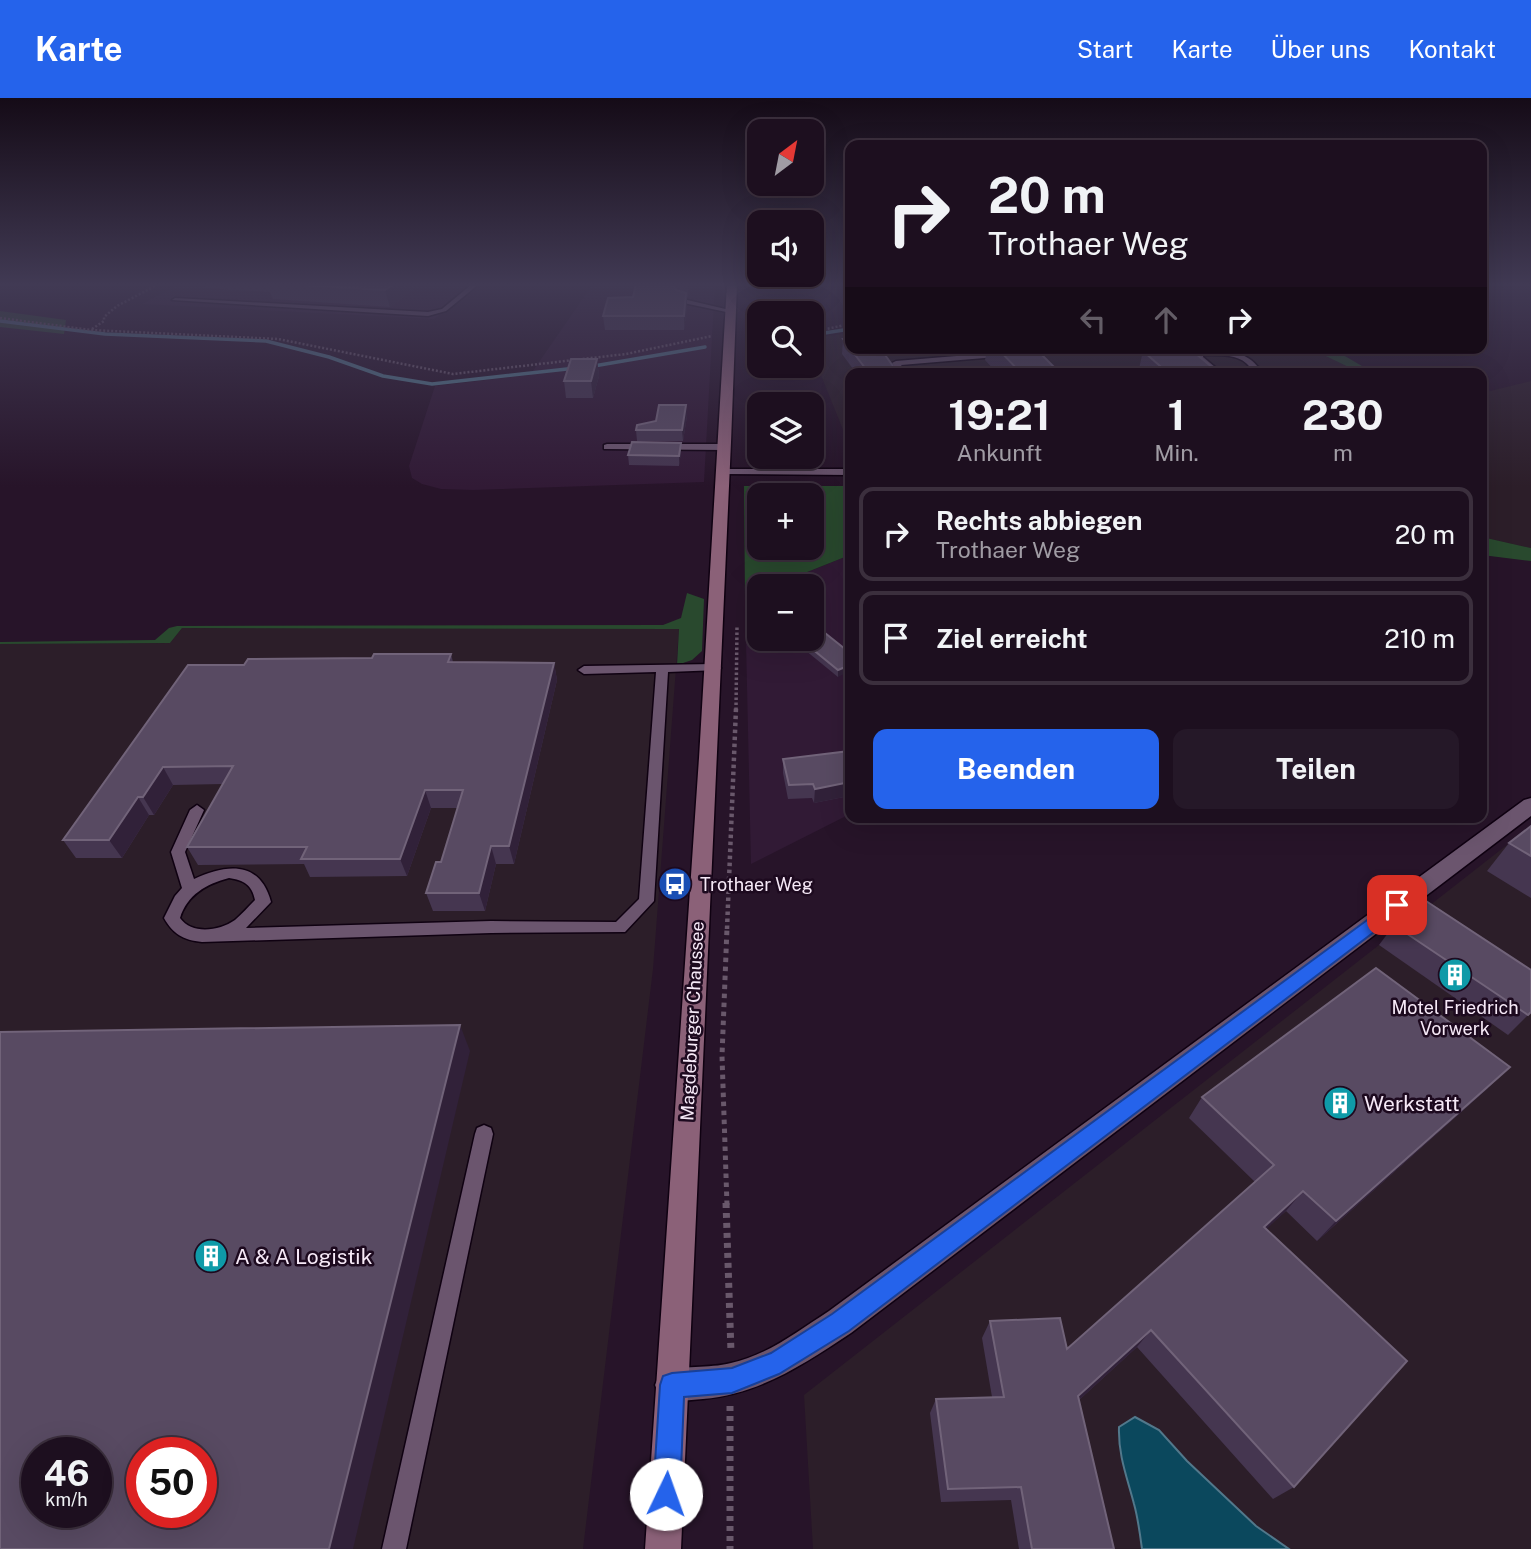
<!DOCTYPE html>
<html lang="de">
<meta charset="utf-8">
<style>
body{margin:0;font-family:"Public Sans",sans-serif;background:#251828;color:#f1f3f6;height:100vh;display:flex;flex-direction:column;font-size:26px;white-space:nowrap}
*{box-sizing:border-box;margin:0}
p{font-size:23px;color:#a09ca4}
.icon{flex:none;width:38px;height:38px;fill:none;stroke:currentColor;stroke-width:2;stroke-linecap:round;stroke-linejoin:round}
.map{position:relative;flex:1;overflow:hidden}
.drawer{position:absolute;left:845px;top:270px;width:642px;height:455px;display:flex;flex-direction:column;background:#1d0f1f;border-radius:14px;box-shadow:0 7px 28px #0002,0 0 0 2px #3b2f3d}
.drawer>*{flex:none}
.guide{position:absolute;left:845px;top:42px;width:642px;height:214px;border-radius:14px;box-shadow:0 7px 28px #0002,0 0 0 2px #3b2f3d;background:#1d0f1f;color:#f1f3f6;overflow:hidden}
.needle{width:46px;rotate:32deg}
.tools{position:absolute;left:747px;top:21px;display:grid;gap:14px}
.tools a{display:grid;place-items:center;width:77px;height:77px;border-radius:14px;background:#1d0f1f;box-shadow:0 7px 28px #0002,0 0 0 2px #3b2f3d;font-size:35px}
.speed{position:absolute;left:21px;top:1339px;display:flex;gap:14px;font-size:35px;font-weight:700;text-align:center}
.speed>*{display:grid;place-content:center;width:91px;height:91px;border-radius:50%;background:#1d0f1f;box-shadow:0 7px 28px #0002,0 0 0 2px #3b2f3d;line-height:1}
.speed small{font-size:18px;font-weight:400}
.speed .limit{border:10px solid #d22;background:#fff;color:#111}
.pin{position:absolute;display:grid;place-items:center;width:60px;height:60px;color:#fff;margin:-30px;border-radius:14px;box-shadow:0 4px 10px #0006}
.me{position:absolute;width:77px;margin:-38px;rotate:3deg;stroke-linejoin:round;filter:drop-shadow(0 0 5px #0008)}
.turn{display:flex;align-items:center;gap:24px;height:147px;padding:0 28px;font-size:32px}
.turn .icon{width:91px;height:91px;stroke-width:2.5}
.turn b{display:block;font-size:49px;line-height:60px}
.lanes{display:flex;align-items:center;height:66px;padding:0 28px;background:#0003;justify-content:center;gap:35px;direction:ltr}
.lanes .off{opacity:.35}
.eta{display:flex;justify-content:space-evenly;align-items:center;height:119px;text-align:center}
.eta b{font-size:42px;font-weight:700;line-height:49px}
.action{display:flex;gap:14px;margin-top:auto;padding:14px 28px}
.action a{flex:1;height:80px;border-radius:14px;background:#2563eb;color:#fff;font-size:28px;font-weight:700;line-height:80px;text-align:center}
.action a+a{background:#251828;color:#f1f3f6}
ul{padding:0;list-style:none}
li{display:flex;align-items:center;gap:21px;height:94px;margin:0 14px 10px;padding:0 14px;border:4px solid #3b2f3d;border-radius:14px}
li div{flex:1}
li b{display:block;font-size:26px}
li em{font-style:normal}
header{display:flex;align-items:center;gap:42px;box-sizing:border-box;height:98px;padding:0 35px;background:#2563eb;color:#fff}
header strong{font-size:33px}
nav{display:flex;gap:38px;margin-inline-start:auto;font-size:24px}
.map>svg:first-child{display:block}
</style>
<header>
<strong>Karte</strong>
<nav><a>Start</a><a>Karte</a><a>Über uns</a><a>Kontakt</a></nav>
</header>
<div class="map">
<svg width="1531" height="1451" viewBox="0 0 1531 1451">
<rect width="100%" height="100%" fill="#271429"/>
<g fill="#311a35">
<polygon points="180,186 481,186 434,221 142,206"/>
<polygon points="593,186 715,186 704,384 473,392 441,391 422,386 412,380 409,368 435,288 530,277"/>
<polygon points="850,457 850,716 751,766 745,499 759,493 760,541 812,541 812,488 772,488"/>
</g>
<g fill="#2c1e29" fill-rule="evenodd">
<polygon points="850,235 850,250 1309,250 1361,275 850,275 850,349 812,255 812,240"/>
<polygon points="1531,283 1531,450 1482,439 1482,295"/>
<path d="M 182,530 L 679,531 L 653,871 L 583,1451 L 0,1451 L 0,546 L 170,545 ZM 37,1354 L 96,1354 L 96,1414 L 37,1414 ZM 142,1354 L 201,1354 L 201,1414 L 142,1414 Z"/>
<polygon points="1531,728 1531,1451 813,1451 804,1297"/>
</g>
<g fill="#29492e" fill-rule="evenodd">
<polygon points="0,213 66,222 64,236 0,229"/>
<polygon points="1309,250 1331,250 1374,275 1361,275"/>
<path d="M 744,388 L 850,388 L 850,457 L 772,488 L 760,488 L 759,493 L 745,499 ZM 812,397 L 812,450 L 760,450 L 760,397 Z"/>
<polygon points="1482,439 1531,450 1531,463 1482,457"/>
<polygon points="687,495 704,501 702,553 692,562 677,567 679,531 182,530 170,545 0,546 0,544 155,542 169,530 177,528 663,527 681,520"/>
</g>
<path fill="#0b485d" stroke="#52788b" stroke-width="2" d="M 1135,1319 L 1159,1332 L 1187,1363 L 1256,1428 L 1289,1451 L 1142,1451 C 1140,1436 1138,1420 1134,1406 C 1127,1379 1118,1357 1119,1329 Z"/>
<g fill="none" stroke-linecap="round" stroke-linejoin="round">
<g stroke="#52788b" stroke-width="3.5">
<polyline points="0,223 105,236 266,243 329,259 383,278 432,286 576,270"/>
<polyline points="812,237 850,231"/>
<polyline points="755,243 760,242"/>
<polyline points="588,269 705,249"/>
</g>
<defs>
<g id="lane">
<polygon points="472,186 479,186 446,213 428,218 172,202 175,200 428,214 442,211"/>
<polygon points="675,193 683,201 734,213 731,215 679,204 672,195"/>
<path d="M 1197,253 C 1217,251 1245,251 1258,269 L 1253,275 L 1244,275 L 1250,269 C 1239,255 1219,257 1203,257 L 1203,259 L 1222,275 L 1213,275 L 1196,262 Z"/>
<polygon points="1005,254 1008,254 1008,258 901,267 907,275 899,275 892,265 896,263"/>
<polygon points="607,346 725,346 729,349 725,352 604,351 604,347"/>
<polygon points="724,371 850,371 850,377 721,376 720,374"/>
<path d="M 715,566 L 721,570 L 719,572 L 668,574 L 654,803 L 625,834 L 491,835 L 202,844 C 183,842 173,836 164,820 L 175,798 L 182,790 L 171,754 L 190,712 L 197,707 L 204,712 L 185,754 L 194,781 C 226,766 260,762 271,804 L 246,830 L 491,823 L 616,824 L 639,801 L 656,574 L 584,576 L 578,572 L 584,568 ZM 229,780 C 244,782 252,787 255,802 C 248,809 242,816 235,822 C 219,833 192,837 180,820 C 187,797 206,786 229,780 Z"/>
<polygon points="484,1027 491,1030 493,1036 406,1451 382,1451 475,1036 477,1030"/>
</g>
<path id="street" d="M 1531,700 L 1531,718 L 851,1235 C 804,1266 760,1296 703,1301 C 688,1302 675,1305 660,1299 L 655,1287 L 660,1275 C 683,1266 708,1271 731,1265 C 768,1257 798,1233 829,1213 L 1524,702 Z"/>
<polygon id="secondary" points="727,186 737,186 731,344 681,1451 645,1451 699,660"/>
</defs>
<use href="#lane" stroke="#0f0111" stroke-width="3"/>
<use href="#street" stroke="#0f0111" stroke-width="3"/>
<use href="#secondary" stroke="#0f0111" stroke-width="3"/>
<g stroke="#69586b" stroke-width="2.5" stroke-dasharray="2 2" stroke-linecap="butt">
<polyline points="0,220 91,232 278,241 453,276 626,256 712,238"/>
<polyline points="92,231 104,223 104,219 117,208 159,186"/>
<polyline points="812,234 850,226"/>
<polyline points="745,235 760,235"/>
</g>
<polyline stroke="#69586b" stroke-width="3.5" stroke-dasharray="2.5 2.5" stroke-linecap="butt" points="736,612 737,529"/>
<polyline stroke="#69586b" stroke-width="4.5" stroke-dasharray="3.5 3.5" stroke-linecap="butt" points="727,831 736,610"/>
<polyline stroke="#69586b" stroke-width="5" stroke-dasharray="4.5 4.5" stroke-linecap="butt" points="727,1107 722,958 727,830"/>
<g stroke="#69586b" stroke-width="7" stroke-dasharray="5 5" stroke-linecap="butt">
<polyline points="726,1105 731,1254"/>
<polyline points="730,1308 730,1451"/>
</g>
<use href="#lane" fill="#6b556e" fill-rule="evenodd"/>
<use href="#street" fill="#6b556e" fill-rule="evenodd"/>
<use href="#secondary" fill="#8b6178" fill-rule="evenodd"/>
</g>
<g fill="#453650">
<polygon points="204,186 420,186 390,209 273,201 270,194 205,190"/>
<polygon points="636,186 690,186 688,200 687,198 687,208 684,232 605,232 603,218 633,199"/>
<polygon points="843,241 898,275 856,275 842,256"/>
<polygon points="974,250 1035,250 1060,275 997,275 985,262 987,253 977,254"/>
<polygon points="1143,253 1219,275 1138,275"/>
<polygon points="597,261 599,278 593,300 566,300 564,283"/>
<polygon points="687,318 683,343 637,343 636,332 656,323"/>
<polygon points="681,345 681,354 679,368 629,367 628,357"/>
<polygon points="794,541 812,541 850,555 838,579 794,543"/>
<polygon points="451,556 453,564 554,565 557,582 514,766 496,766 485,813 433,813 426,795 441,764 458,710 431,710 407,778 310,779 304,766 198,767 187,749 223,686 173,687 154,717 149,717 122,760 76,760 63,742 244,567"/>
<polygon points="850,639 850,693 849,698 814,705 812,700 788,701 783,675 783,661 847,654 848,640"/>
<polygon points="1531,728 1531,800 1487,773 1509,745"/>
<polygon points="1394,827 1531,914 1508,937 1379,847"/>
<polygon points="1488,990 1317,1143 1286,1113 1266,1130 1294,1389 1273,1401 1137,1249 1079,1302 1114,1451 1019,1451 1011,1402 941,1404 930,1315 936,1301 992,1299 982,1240 990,1223 1067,1251 1255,1084 1189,1020 1202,999"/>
</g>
<g fill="#312139">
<polygon points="394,186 420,186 390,209 385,192"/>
<polygon points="688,186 690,186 688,200"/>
<polygon points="686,195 687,208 684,232 684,218"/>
<polygon points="978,250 987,250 987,253 977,254"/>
<polygon points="597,261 599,278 593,300 591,283"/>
<polygon points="686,307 687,318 683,343 682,332"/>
<polygon points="681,345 681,354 679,368 679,358"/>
<polygon points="554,565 557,582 514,766 509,748"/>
<polygon points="850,567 850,573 838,579 838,572"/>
<polygon points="163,669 173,687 154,717 143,699"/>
<polygon points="850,684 849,698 814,705 815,691"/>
<polygon points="425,692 431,710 407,778 400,761"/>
<polygon points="138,699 149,717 122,760 109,742"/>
<polygon points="491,748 496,766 485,813 479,795"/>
<polygon points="460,927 470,953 353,1451 329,1451"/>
<polygon points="1510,969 1488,990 1317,1143 1336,1123"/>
<polygon points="1303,1093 1286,1113 1248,1148 1264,1129"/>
<polygon points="1151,1232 1137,1249 1067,1313 1078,1298"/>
</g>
<g fill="#584a62" stroke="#716379" stroke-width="2" fill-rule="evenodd">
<polygon points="285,186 394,186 385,192"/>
<polygon points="636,186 672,186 676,192 686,195 684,218 603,218 608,200 633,199"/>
<polygon points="850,240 850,250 880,250 898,275 869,275 843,241"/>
<polygon points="997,250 1035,250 1060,275 1021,275"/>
<polygon points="1189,250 1219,275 1168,275 1143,253"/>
<polygon points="571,261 597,261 591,283 564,283"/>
<polygon points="659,307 686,307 682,332 636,332 637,327 656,323"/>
<polygon points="632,344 681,345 679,358 628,357"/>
<polygon points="815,527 850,555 850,567 838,572 800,541 812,541 812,528"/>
<polygon points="374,556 451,556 448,564 554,565 509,748 491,748 479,795 426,795 436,764 441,764 463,692 425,692 400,761 301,761 307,749 187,749 233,668 163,669 143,699 138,699 109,742 63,742 188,567 244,567 248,561 372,560"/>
<polygon points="850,653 850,684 815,691 813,686 789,687 783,661"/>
<polygon points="1531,728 1531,758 1509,745"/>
<polygon points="1426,803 1531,872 1531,914 1528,917 1394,827"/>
<polygon points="1376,870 1510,969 1336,1123 1303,1093 1264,1129 1407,1263 1294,1389 1151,1232 1078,1298 1114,1451 1032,1451 1021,1389 948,1391 936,1301 1004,1299 990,1223 1060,1220 1067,1251 1274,1067 1202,999"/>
<path d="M 460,927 L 329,1451 L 0,1451 L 0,934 ZM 37,1354 L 96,1354 L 96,1414 L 37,1414 ZM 142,1354 L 201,1354 L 201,1414 L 142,1414 Z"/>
</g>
<linearGradient id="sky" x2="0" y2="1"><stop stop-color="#150b17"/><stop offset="0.48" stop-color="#413a54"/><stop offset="1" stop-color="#413a54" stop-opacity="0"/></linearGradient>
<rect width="1531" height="389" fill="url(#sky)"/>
<polygon fill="#2563eb" stroke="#184099" stroke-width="2" points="1397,800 1403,802 1406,807 1403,812 849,1233 779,1276 732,1295 684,1299 680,1396 676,1406 666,1410 657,1406 653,1396 660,1287 663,1278 672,1275 732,1270 771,1255 832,1216"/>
<defs>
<symbol id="bus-disc" viewBox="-11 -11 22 22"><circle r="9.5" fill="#1a4fb4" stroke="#1d0a1f"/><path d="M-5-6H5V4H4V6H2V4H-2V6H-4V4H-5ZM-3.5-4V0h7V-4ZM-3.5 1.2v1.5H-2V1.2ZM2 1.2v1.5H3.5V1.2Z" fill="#fff"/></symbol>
<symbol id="building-disc" viewBox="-11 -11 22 22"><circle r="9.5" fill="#0f9aa8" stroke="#1d0a1f"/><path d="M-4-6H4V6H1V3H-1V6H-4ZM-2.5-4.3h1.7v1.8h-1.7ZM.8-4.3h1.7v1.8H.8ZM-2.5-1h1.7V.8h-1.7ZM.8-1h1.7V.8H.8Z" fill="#fff"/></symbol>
</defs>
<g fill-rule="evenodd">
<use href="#bus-disc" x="656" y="767" width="38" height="38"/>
<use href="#building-disc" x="1436" y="858" width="38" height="38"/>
<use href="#building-disc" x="1321" y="986" width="38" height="38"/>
<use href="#building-disc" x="192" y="1139" width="38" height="38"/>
</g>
<g text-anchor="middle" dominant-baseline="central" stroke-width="5" stroke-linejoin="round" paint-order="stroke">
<g font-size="18" fill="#f6e9f7" stroke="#1d0a1f" text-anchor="start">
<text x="700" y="786">Trothaer Weg</text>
<text x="1455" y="909" text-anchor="middle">Motel Friedrich<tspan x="1455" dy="21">Vorwerk</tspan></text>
</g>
<g font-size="18" fill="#f6e9f7" stroke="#1d0a1f">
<text transform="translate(692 923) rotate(-87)">Magdeburger Chaussee</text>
</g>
<g font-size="21" fill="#f6e9f7" stroke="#1d0a1f" text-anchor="start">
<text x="1364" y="1005">Werkstatt</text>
<text x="235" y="1158">A &amp; A Logistik</text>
</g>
</g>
</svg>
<div class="tools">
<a><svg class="needle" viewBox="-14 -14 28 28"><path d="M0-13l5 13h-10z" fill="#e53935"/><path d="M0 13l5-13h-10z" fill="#a09ca4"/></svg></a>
<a><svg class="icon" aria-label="sound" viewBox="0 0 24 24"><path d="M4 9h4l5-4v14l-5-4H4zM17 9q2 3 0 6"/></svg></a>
<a><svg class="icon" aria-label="search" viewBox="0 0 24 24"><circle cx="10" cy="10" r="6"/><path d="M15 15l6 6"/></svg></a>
<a><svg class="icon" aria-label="layers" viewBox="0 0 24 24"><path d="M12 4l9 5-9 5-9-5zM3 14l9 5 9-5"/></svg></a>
<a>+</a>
<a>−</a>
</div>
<div class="speed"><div>46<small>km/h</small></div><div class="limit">50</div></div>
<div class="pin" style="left:1397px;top:807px;background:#d93025"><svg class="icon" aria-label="arrive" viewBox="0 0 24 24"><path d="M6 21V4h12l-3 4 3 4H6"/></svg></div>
<svg class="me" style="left:666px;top:1396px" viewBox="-20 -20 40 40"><circle r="19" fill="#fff"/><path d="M0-13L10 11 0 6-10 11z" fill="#2563eb"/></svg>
<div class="guide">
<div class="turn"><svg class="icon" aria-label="right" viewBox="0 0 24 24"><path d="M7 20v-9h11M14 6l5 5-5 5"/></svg><div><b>20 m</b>Trothaer Weg</div></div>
<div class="lanes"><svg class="icon off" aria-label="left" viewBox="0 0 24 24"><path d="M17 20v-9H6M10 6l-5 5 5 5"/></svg><svg class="icon off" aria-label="ahead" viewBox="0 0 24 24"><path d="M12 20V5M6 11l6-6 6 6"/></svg><svg class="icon" aria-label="right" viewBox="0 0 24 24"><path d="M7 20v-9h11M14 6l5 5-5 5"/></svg></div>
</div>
<section class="drawer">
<div class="eta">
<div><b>19:21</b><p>Ankunft</p></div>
<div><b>1</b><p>Min.</p></div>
<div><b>230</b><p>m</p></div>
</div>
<ul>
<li><svg class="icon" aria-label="right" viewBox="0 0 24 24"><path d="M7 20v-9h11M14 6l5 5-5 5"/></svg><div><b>Rechts abbiegen</b><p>Trothaer Weg</p></div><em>20 m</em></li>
<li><svg class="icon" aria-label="arrive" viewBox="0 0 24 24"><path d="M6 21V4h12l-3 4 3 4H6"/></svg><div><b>Ziel erreicht</b></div><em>210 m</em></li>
</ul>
<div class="action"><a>Beenden</a><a>Teilen</a></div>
</section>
</div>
